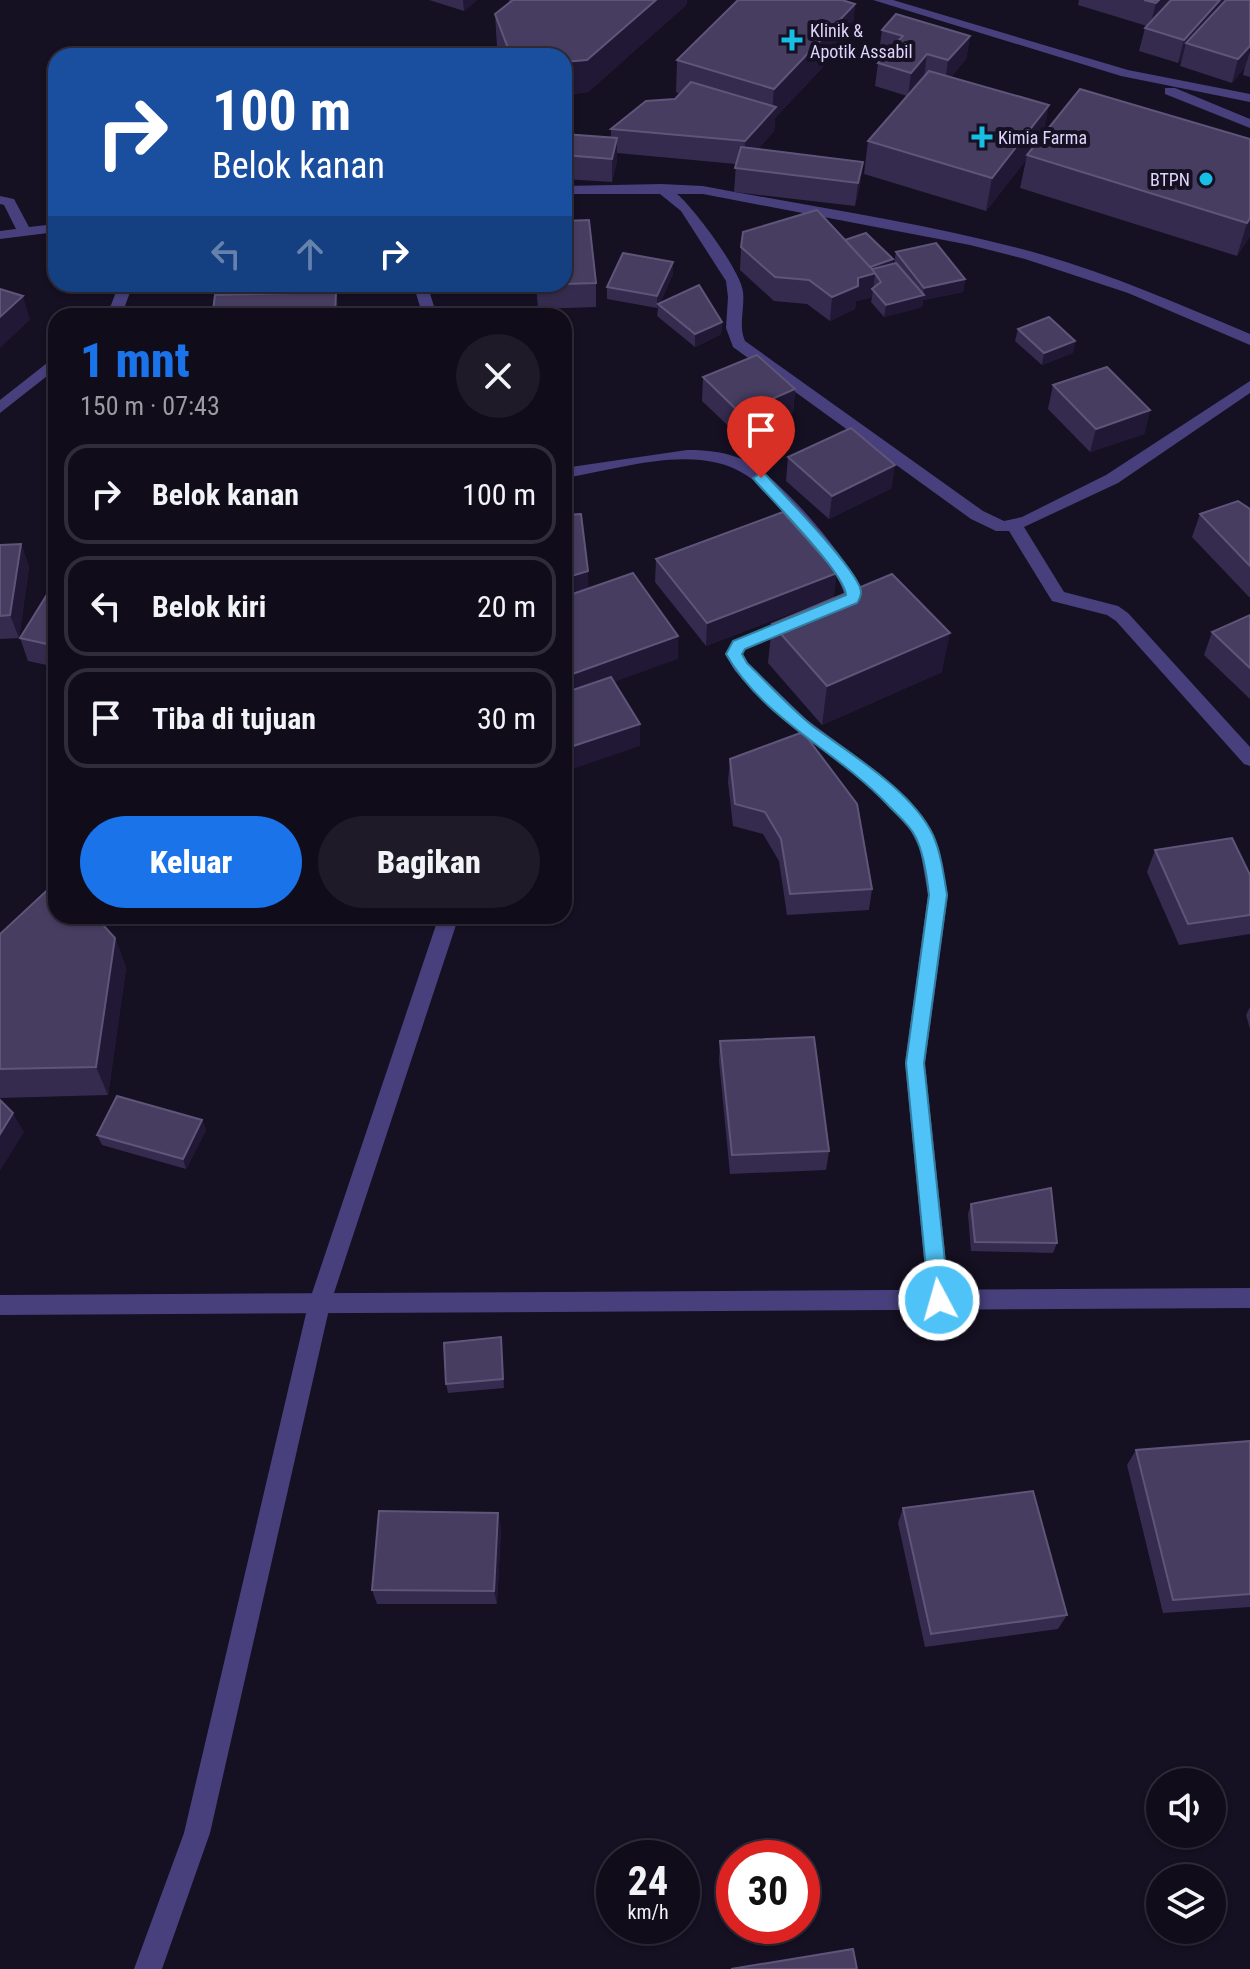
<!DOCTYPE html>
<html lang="id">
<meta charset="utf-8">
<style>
body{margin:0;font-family:"Roboto Condensed",sans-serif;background:#1e1a27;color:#f1f3f6;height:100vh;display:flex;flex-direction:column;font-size:30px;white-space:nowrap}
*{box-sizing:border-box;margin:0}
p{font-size:26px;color:#9c9ba2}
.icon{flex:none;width:44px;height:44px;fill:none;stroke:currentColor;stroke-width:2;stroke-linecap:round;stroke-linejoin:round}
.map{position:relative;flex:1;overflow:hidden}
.sheet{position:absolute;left:48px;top:308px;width:524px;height:616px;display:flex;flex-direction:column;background:#100c1a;border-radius:24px;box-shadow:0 2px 6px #0004,0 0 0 2px #302c39}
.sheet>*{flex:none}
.guide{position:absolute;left:48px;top:48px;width:524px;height:244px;border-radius:24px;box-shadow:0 2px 6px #0004,0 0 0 2px #302c39;background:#1a4fa0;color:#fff;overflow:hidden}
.buttons{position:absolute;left:1146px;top:1768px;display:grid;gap:16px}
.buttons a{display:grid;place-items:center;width:80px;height:80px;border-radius:50%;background:#100c1a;box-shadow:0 2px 6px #0004,0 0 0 2px #302c39;font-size:40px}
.speed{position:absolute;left:596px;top:1840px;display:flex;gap:16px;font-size:40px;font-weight:700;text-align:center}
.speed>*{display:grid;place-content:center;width:104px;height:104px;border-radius:50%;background:#100c1a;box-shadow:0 2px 6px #0004,0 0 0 2px #302c39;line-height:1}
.speed small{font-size:20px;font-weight:400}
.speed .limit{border:12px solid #d22;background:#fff;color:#111}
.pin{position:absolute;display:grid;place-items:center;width:68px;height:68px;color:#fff;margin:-82px -34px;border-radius:50% 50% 50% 0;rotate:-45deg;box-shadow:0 0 8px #0007}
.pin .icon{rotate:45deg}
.me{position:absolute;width:88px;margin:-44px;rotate:354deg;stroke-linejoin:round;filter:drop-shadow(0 0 6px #0008)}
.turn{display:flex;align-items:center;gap:28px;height:168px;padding:0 32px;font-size:36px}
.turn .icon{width:104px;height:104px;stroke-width:2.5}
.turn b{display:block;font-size:56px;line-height:68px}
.lanes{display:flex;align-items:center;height:76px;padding:0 32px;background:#0003;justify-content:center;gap:40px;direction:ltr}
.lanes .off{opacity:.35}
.round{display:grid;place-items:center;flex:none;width:84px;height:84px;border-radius:42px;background:#1e1a27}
.overview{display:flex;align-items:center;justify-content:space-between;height:136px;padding:0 32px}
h1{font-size:48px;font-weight:800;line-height:60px;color:#1a73e8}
.action{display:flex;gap:16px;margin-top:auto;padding:16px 32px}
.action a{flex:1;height:92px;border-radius:48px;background:#1a73e8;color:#fff;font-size:32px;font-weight:800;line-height:92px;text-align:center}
.action a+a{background:#1e1a27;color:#f1f3f6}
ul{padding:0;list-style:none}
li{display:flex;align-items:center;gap:24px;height:100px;margin:0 16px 12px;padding:0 16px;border:4px solid #302c39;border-radius:24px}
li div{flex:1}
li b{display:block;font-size:30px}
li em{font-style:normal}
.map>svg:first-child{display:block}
</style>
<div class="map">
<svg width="1250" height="1969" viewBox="0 0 1250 1969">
<rect width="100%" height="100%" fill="#151022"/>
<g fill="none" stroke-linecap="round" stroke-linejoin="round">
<g fill="#47407c" fill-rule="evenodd">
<path d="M 661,184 L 703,186 C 813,207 925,223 1033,252 C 1108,273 1179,304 1250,334 L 1250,345 L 1128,293 L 1025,259 L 970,245 L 703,194 L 677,194 C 694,208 741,271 743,292 C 745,309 738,325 745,341 L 983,511 L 1004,521 L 1022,517 L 1106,475 L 1250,381 L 1250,393 L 1118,483 L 1024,527 L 1064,592 L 1118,606 L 1128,613 L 1250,747 L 1250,766 L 1244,764 L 1116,621 L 1107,615 L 1052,601 L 1009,531 L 996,531 L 971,519 L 733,347 L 726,328 L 728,297 L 726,281 L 681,211 L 660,194 L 564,194 L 564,186 Z"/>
<polygon points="0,196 14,199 29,227 56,224 56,232 0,239 0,231 16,229 4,205 0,204"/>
<polygon points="119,284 133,284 125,306 117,316 102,316 111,305"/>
<polygon points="413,284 427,284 437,316 423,316"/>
<polygon points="56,356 56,369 0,413 0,400"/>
<path d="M 687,450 C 709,450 728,452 748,462 C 781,479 849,558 862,593 L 857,602 L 835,612 L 829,610 L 826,606 L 844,593 C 836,569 815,547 798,528 C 782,509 766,488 746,475 C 695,442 619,470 564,478 L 564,468 Z"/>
<polygon points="794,617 803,623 800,627 745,649 743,654 748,663 806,719 879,773 909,800 931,830 939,849 948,895 925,1063 950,1300 947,1307 939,1310 931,1307 928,1300 905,1063 928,895 920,849 908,825 896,810 866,783 785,721 735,671 725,654 733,641"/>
<polygon points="439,916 459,916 330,1305 210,1833 162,1969 134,1969 184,1833 308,1305"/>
</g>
<g fill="#47407c" fill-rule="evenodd">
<polygon points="873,0 893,0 1128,70 1250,94 1250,102 1121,76"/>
<polygon points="1165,88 1175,88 1250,119 1250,128 1165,94"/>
<polygon points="1250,1288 1250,1308 0,1315 0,1295"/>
</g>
</g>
<g fill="#352b4e">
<polygon points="429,0 477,0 464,11"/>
<polygon points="509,0 687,0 686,5 588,92 564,95 564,56 500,56 497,47 495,14 509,3"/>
<polygon points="1079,0 1224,0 1224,2 1250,0 1250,77 1243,75 1245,67 1232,83 1180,66 1182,59 1178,63 1139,51 1145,28 1147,26 1078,5"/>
<polygon points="855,4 852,36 775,118 774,131 758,149 863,162 860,185 855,206 734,192 736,164 617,153 617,161 612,182 564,179 564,134 611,137 611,129 675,99 680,94 676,92 677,60"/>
<polygon points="882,30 970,36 966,59 951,77 1043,134 1250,139 1250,236 1237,256 1020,188 1026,160 986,211 864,174 868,141 907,96 875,86 878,63 885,55 879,53"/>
<polygon points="845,240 893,259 893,264 894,263 896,252 965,279 963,292 923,300 922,307 884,317 871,302 872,297 856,301 855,309 830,321 807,304 774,301 740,270 741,247"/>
<polygon points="673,262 673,274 660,303 722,322 721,334 695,347 657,316 658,307 657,308 607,299 607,287"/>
<polygon points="596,283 596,307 538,309 536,284"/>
<polygon points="249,284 317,284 314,293 213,310 282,294 250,292"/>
<polygon points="1018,329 1075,341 1073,353 1042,365 1015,341"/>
<polygon points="703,377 795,389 793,413 739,436 702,401"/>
<polygon points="1053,385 1150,410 1144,434 1090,452 1048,409"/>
<polygon points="56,397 56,416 53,414 49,402"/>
<polygon points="788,457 892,488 829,519 786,481"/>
<polygon points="1250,509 1250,598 1192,537 1200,514"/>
<polygon points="21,544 29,567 19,638 0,639 0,545"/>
<polygon points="656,559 834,597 706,646 655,582"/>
<polygon points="56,580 56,667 28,661 20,638"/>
<polygon points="1250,615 1250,699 1204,655 1212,632"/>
<polygon points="772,624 942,672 822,725 768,663"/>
<polygon points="730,759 872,889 869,910 787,915 779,861 763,834 733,826 728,782"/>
<polygon points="1155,850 1250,875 1250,934 1179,945 1147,872"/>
<polygon points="0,934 115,938 126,968 108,1095 0,1098"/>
<polygon points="1250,1007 1250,1029 1246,1015"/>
<polygon points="720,1041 829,1151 826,1170 730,1174 719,1061"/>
<polygon points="202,1120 206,1130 186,1169 102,1145 97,1135"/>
<polygon points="971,1204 1057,1243 1053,1253 971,1251 968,1214"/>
<polygon points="501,1337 504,1388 448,1393 446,1384"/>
<polygon points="1250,1441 1250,1607 1163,1613 1127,1465 1136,1450"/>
<polygon points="903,1508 1067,1615 1058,1629 925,1647 898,1523"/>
<polygon points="501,1528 497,1604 377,1604 372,1590"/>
</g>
<g fill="#201835">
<polygon points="463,0 477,0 464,11"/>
<polygon points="656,0 687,0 686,5 588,92 564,95 564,62"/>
<polygon points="1159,0 1174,0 1150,26 1156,3"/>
<polygon points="1220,0 1224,0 1220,18 1186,43 1182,59 1178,63 1184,40"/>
<polygon points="855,4 852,36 775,118 774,131 744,165 745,141 772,111 774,89"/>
<polygon points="970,36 966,59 945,84 948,60"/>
<polygon points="1250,46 1250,52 1245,67 1232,83 1238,59"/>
<polygon points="927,54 924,78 908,96 911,73"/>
<polygon points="56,105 56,118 55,118 52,106"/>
<polygon points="1049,105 1043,138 1027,155 1026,160 986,211 992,178"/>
<polygon points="617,138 617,161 612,182 612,159"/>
<polygon points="863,162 860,185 855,206 858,183"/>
<polygon points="1250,218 1250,236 1237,256 1247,223"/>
<polygon points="893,259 892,271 875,275 872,297 856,301 855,309 830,321 832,297 858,278 870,267"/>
<polygon points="673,262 673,274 659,305 658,304 657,308 657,296"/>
<polygon points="965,279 963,292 923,300 922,307 884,317 886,305 923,295 924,288"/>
<polygon points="312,284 317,284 313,295"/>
<polygon points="336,292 340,316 335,316"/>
<polygon points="23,296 30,320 0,348 0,317"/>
<polygon points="722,322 721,334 695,347 695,334"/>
<polygon points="1075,341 1073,353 1042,365 1044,353"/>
<polygon points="795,389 793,413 739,436 740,413"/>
<polygon points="1150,410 1144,434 1090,452 1096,429"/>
<polygon points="895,465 892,488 829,519 832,496"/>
<polygon points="21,544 29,567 19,638 10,615"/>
<polygon points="588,571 589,595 564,608 564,583 568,577"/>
<polygon points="837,573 834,597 706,646 707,623"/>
<polygon points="950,633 942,672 822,725 827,686"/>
<polygon points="678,636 678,659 564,700 564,677"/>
<polygon points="640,724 640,746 564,772 564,749"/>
<polygon points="115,938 126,968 108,1095 96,1067"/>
<polygon points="13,1113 24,1132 0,1171 0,1134"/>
<polygon points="202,1120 206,1130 186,1169 183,1159"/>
<polygon points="498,1513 501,1528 497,1604 494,1591"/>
</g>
<g fill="#473d61" stroke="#5e5579" stroke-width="2">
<polygon points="513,0 656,0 587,60 564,62 564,56 511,56 495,14"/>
<polygon points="738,0 842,0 855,4 774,89 677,60"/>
<polygon points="1144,0 1159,0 1156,3"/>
<polygon points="1171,0 1220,0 1184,40 1145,28"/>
<polygon points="1226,0 1250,0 1250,46 1238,59 1186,43"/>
<polygon points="896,14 970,36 948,60 927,54 911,73 878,63 903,36 882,30"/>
<polygon points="929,71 1049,105 992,178 868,141"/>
<polygon points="56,82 56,105 52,106"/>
<polygon points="691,82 776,107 745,141 611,129 646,101 675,99"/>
<polygon points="1080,89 1250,139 1250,218 1247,223 1027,155"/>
<polygon points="564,134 617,138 612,159 564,155"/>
<polygon points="741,147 863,162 858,183 735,168"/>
<polygon points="817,210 876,273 858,278 858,286 832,297 809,280 775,277 741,247 743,232"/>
<polygon points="589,220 596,283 564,284 564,221"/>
<polygon points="866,233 893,259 870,267 845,240"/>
<polygon points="936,243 965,279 924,288 896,252"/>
<polygon points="623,253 673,262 657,296 607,287"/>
<polygon points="896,263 924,295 886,305 872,289 881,282 872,269"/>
<polygon points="699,285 722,322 695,334 658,304"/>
<polygon points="0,289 23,296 0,317"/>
<polygon points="336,292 335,316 197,316 198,310 213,310 215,295"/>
<polygon points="1049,317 1075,341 1044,353 1018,329"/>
<polygon points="757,355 795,389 740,413 703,377"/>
<polygon points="1107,367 1150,410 1096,429 1053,385"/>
<polygon points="56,397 56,405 49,402"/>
<polygon points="851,428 895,465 832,496 788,457"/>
<polygon points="1238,501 1250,509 1250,566 1200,514"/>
<polygon points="783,512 837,573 707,623 656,559"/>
<polygon points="581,514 588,571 568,577 564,583 564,515"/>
<polygon points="21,544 10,615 0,616 0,545"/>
<polygon points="633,573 678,636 564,677 564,597"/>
<polygon points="892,574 950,633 827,686 772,624"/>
<polygon points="56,580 56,646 20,638"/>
<polygon points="1250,615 1250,668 1212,632"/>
<polygon points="611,677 640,724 564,749 564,693"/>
<polygon points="803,732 857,804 872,889 790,894 781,839 765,812 735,804 730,759"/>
<polygon points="1232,838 1250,875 1250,915 1188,924 1155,850"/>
<polygon points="56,882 56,916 95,916 115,938 96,1067 0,1069 0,934"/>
<polygon points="814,1037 829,1151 732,1155 720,1041"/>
<polygon points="117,1096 202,1120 183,1159 97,1135"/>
<polygon points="0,1100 13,1113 0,1134"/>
<polygon points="1051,1188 1057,1243 975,1242 971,1204"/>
<polygon points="501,1337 503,1379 446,1384 444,1343"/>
<polygon points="1250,1441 1250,1594 1173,1600 1136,1450"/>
<polygon points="1033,1491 1067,1615 931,1634 903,1508"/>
<polygon points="379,1511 498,1513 494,1591 372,1590"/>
<polygon points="853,1949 857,1969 731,1969"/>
</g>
<path fill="#4fc3f7" stroke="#337fa1" stroke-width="2" d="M 761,473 L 766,475 C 782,493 861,573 861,592 C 861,596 859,600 857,603 L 745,649 L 742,654 L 747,663 C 769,684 790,708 814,727 C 852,755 912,791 933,835 C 941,853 944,876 947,895 L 924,1063 L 949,1300 L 946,1307 L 939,1309 L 932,1307 L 929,1300 L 906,1063 L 929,895 C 927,876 924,853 915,836 C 909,824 896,814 887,804 C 837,751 763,719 726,654 L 733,641 L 846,595 C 845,574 773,501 756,482 L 753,478 Z"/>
<g fill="#17bfe5" stroke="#151022" stroke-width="3">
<path d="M788 28h8v8h8v8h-8v8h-8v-8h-8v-8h8z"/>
<path d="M978 125h8v8h8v8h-8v8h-8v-8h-8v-8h8z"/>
<circle cx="1206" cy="179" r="8"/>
</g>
<g text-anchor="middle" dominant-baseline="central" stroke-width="8" stroke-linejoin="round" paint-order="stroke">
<g font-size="18" fill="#ddd5fb" stroke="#151022" text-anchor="start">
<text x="810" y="30">Klinik &amp;<tspan x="810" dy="21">Apotik Assabil</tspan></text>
<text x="998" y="137">Kimia Farma</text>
<text x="1190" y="179" text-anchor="end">BTPN</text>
</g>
</g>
</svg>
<div class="buttons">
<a><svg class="icon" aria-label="sound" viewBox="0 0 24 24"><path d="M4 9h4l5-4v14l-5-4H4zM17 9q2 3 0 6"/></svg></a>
<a><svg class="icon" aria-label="layers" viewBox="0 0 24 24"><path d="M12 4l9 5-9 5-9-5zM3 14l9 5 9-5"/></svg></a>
</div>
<div class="speed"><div>24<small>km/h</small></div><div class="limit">30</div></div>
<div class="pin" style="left:761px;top:478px;background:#d93025"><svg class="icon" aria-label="arrive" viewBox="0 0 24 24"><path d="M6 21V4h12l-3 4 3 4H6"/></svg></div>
<svg class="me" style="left:939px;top:1300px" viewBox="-20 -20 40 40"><circle r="17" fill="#4fc3f7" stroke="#fff" stroke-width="3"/><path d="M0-11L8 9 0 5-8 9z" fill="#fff"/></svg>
<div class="guide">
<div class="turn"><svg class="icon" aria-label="right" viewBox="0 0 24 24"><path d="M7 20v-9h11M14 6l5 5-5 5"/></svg><div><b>100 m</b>Belok kanan</div></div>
<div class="lanes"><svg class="icon off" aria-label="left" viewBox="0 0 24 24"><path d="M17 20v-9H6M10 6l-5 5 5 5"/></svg><svg class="icon off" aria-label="ahead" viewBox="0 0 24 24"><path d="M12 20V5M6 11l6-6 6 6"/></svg><svg class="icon" aria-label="right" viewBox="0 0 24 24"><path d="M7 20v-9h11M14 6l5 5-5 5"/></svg></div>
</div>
<section class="sheet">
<div class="overview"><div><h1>1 mnt</h1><p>150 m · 07:43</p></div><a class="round"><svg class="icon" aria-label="close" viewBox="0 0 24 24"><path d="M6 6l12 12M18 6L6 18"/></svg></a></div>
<ul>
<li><svg class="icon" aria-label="right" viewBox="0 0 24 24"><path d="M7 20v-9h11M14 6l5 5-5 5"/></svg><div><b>Belok kanan</b></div><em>100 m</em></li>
<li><svg class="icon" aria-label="left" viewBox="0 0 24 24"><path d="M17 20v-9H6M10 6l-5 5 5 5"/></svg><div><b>Belok kiri</b></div><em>20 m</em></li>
<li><svg class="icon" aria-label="arrive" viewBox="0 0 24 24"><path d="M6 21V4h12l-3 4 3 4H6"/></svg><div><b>Tiba di tujuan</b></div><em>30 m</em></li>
</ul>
<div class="action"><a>Keluar</a><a>Bagikan</a></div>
</section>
</div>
